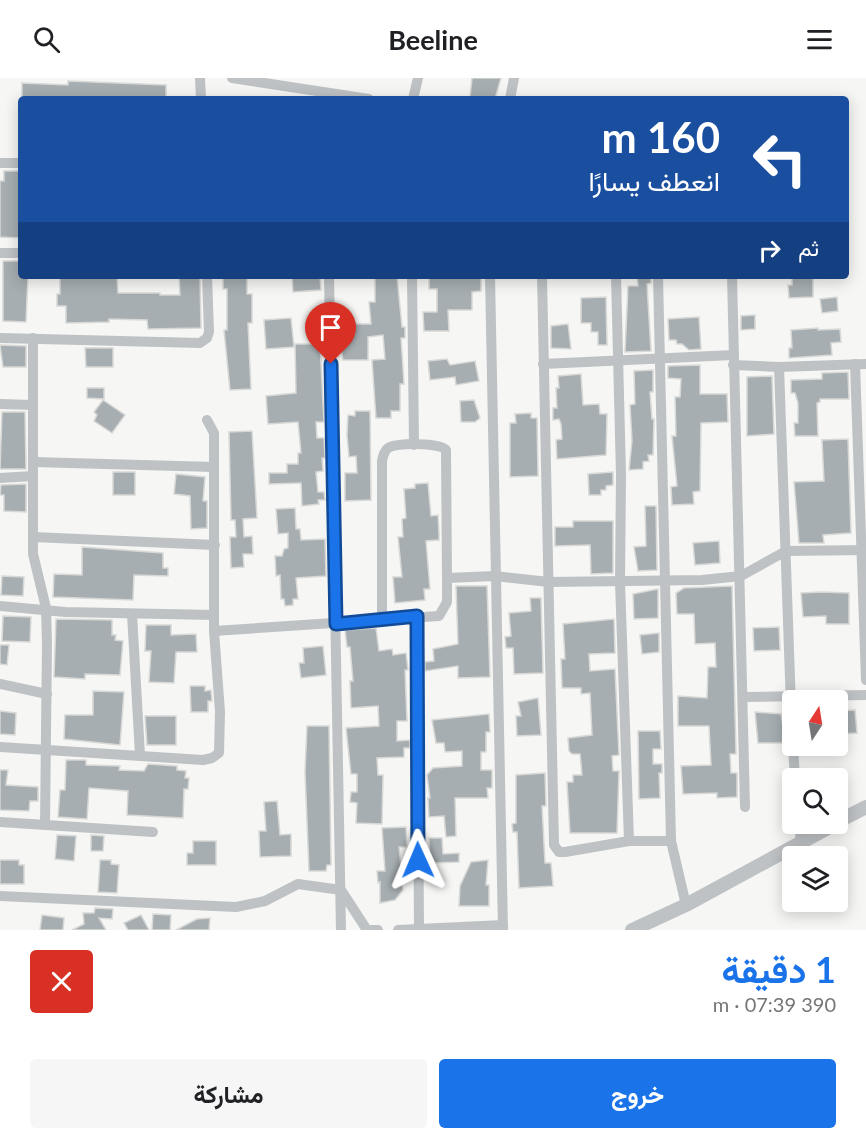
<!DOCTYPE html>
<html lang="ar">
<meta charset="utf-8">
<style>
body{margin:0;font-family:Lato,Vazirmatn,sans-serif;background:#f6f6f6;color:#202124;direction:rtl;height:100vh;display:flex;flex-direction:column;font-size:22px;white-space:nowrap}
*{box-sizing:border-box;margin:0}
p{font-size:20px;color:#757577}
.icon{flex:none;width:33px;height:33px;fill:none;stroke:currentColor;stroke-width:2;stroke-linecap:round;stroke-linejoin:round}
.map{position:relative;height:852px;overflow:hidden;direction:ltr}
.details{display:flex;flex-direction:column;background:#fff;flex:1}
.details>*{flex:none}
.guide{position:absolute;left:18px;top:18px;width:831px;height:183px;border-radius:6px;box-shadow:0 3px 15px #0003;direction:rtl;background:#1a4fa0;color:#fff;overflow:hidden}
.needle{width:39px;rotate:12deg}
.fabs{position:absolute;left:782px;top:612px;display:grid;gap:12px}
.fabs a{display:grid;place-items:center;width:66px;height:66px;border-radius:6px;background:#fff;box-shadow:0 3px 15px #0003;font-size:30px}
.pin{position:absolute;display:grid;place-items:center;width:51px;height:51px;color:#fff;margin:-62px -26px;border-radius:50% 50% 50% 0;rotate:-45deg;box-shadow:0 0 6px #0007}
.pin .icon{rotate:45deg}
.me{position:absolute;width:66px;margin:-33px;rotate:359deg;stroke-linejoin:round;filter:drop-shadow(0 0 4px #0008)}
.turn{display:flex;align-items:center;gap:21px;height:126px;padding:0 30px;font-size:27px}
.turn .icon{width:78px;height:78px;stroke-width:2.5}
.turn b{display:block;font-size:42px;line-height:51px}
.then{display:flex;align-items:center;height:57px;padding:0 30px;background:#0003;gap:12px;font-size:22px}
.round{display:grid;place-items:center;flex:none;width:63px;height:63px;border-radius:6px;background:#f6f6f6}
.summary{display:flex;align-items:center;justify-content:space-between;height:102px;padding:0 30px}
h1{font-size:36px;font-weight:700;line-height:45px;color:#1a73e8}
.cta{display:flex;gap:12px;margin-top:auto;padding:12px 30px}
.cta a{flex:1;height:69px;border-radius:6px;background:#1a73e8;color:#fff;font-size:24px;font-weight:700;line-height:69px;text-align:center}
.cta a+a{background:#f6f6f6;color:#202124}
header{display:flex;justify-content:space-between;align-items:center;height:78px;padding:0 30px;background:#fff;font-size:27px;font-weight:700}
.map>svg:first-child{display:block}
</style>
<header><svg class="icon" aria-label="menu" viewBox="0 0 24 24"><path d="M4 6h16M4 12h16M4 18h16"/></svg>Beeline<svg class="icon" aria-label="search" viewBox="0 0 24 24"><circle cx="10" cy="10" r="6"/><path d="M15 15l6 6"/></svg></header>
<div class="map">
<svg width="866" height="852" viewBox="0 0 866 852">
<rect width="100%" height="100%" fill="#f6f6f4"/>
<g fill="#a6aeb2" stroke="#d8d8d6" stroke-width="1.5">
<polygon points="472,0 501,0 495,21 470,19"/>
<polygon points="68,3 166,7 166,21 22,21 22,5 68,7"/>
<polygon points="4,93 21,93 21,160 0,159 0,103 4,103"/>
<polygon points="3,183 21,183 21,198 28,198 26,244 3,243"/>
<polygon points="60,198 117,198 118,215 160,215 160,217 180,217 179,198 200,198 201,250 148,251 147,242 109,241 109,244 66,245 66,228 57,228 57,216 60,216"/>
<polygon points="223,198 247,198 247,216 252,216 252,245 248,245 251,311 230,312 224,252 227,252 227,211 223,211"/>
<polygon points="292,198 320,198 321,212 293,214"/>
<polygon points="375,198 397,198 402,249 405,249 405,260 401,260 404,306 400,306 400,333 391,333 391,340 376,340 372,282 385,281 383,257 368,259 368,282 343,282 341,270 343,261 350,258 353,246 371,246 369,224 375,224"/>
<polygon points="429,198 481,198 481,213 472,214 472,232 448,232 449,253 424,253 423,234 437,234 437,211 429,211"/>
<polygon points="637,198 651,198 651,205 647,206 651,273 625,274 628,208 638,208"/>
<polygon points="792,198 813,198 813,219 789,220 788,207 792,207"/>
<polygon points="606,219 607,267 598,267 598,254 591,254 591,245 581,245 581,220"/>
<polygon points="837,219 838,233 822,235 820,221"/>
<polygon points="755,237 755,251 741,252 741,238"/>
<polygon points="699,239 701,271 689,272 682,266 677,266 676,262 669,262 668,241"/>
<polygon points="291,240 294,269 266,271 264,242"/>
<polygon points="568,246 571,271 551,270 551,248"/>
<polygon points="818,250 818,252 840,251 841,264 831,265 832,277 789,280 789,270 792,270 791,252"/>
<polygon points="295,266 320,266 324,344 316,344 317,360 324,360 325,380 322,380 323,393 316,394 318,414 324,414 325,422 318,422 319,426 302,428 301,405 269,406 269,395 287,395 287,386 298,386 298,375 301,375 298,344 268,346 266,318 296,315"/>
<polygon points="0,267 26,268 26,289 3,289"/>
<polygon points="85,270 113,270 113,289 86,289"/>
<polygon points="447,281 450,287 475,283 479,303 456,307 455,299 430,302 428,283"/>
<polygon points="700,287 700,316 727,316 728,344 701,345 700,413 693,414 694,426 672,427 671,409 677,408 672,358 676,358 675,319 680,319 681,301 668,300 668,288"/>
<polygon points="653,292 653,314 650,314 652,341 654,341 653,377 648,377 649,383 643,384 643,391 629,392 632,363 630,327 635,326 634,293"/>
<polygon points="848,294 849,321 820,321 820,324 817,325 818,358 795,358 794,345 798,345 798,325 795,315 791,315 791,302 822,301 822,295"/>
<polygon points="581,296 583,327 599,326 600,336 607,336 606,377 557,381 556,362 562,361 561,346 559,341 553,342 553,330 557,330 556,310 559,310 558,298"/>
<polygon points="772,298 774,356 747,358 747,299"/>
<polygon points="87,310 104,310 104,321 87,320"/>
<polygon points="103,322 125,337 112,355 94,343 97,337 94,334"/>
<polygon points="474,322 480,340 475,344 461,344 460,323"/>
<polygon points="355,333 370,333 371,422 345,423 345,395 357,395 356,378 349,379 347,357 348,337 355,338"/>
<polygon points="2,334 25,334 26,391 0,391"/>
<polygon points="531,335 531,340 537,340 538,398 510,399 510,345 516,345 515,336"/>
<polygon points="252,353 257,440 243,441 244,459 252,458 253,476 243,476 244,489 231,490 230,459 236,459 235,442 231,442 229,354"/>
<polygon points="848,361 851,455 823,457 824,465 799,465 794,404 824,403 822,362"/>
<rect x="113" y="394" width="22" height="23"/>
<polygon points="613,394 613,407 606,408 606,412 601,412 601,417 589,417 588,396"/>
<polygon points="176,396 205,399 203,423 207,423 207,450 191,451 190,418 174,416"/>
<polygon points="428,405 431,438 438,437 439,455 439,462 426,463 430,511 424,511 425,522 395,525 393,499 402,499 398,459 403,459 402,441 406,440 404,411 415,410 415,406"/>
<polygon points="26,406 26,434 4,433 4,417 0,417 1,407"/>
<polygon points="645,428 656,428 657,492 638,493 634,469 646,468"/>
<polygon points="295,430 296,451 300,451 301,462 325,461 326,498 296,500 298,521 293,521 293,527 285,528 284,521 281,521 280,497 276,498 275,478 282,478 284,471 288,470 288,455 278,456 276,431"/>
<polygon points="573,443 613,443 613,495 591,496 590,467 555,468 555,449 573,449"/>
<polygon points="719,463 720,485 695,487 693,465"/>
<polygon points="82,469 163,475 163,490 168,490 168,498 134,497 133,522 53,519 54,496 82,497"/>
<polygon points="2,498 24,499 23,518 1,517"/>
<polygon points="456,508 487,508 490,599 458,600 458,588 425,593 425,584 434,583 433,571 458,566"/>
<polygon points="732,508 736,676 730,676 731,695 737,695 737,719 717,720 717,715 683,716 681,688 711,687 709,648 678,648 678,618 707,620 708,589 716,589 715,565 695,566 694,536 677,536 676,515 684,510"/>
<polygon points="658,511 658,540 634,541 633,516"/>
<polygon points="821,514 849,515 849,546 826,546 826,538 803,539 801,515"/>
<polygon points="530,520 541,520 543,595 514,596 513,570 506,570 505,559 511,558 509,535 531,533"/>
<polygon points="3,538 31,539 30,564 2,563"/>
<polygon points="56,541 112,542 112,557 116,557 115,562 123,563 120,597 85,596 85,601 54,599"/>
<polygon points="614,541 615,575 589,576 590,593 615,591 619,677 612,678 613,693 619,693 617,755 570,755 567,704 573,704 573,697 582,697 580,676 572,676 569,673 568,660 592,657 590,615 581,616 581,610 562,610 561,581 565,581 563,546"/>
<polygon points="146,547 171,547 171,557 196,556 197,574 176,574 174,605 149,604 151,573 145,573"/>
<polygon points="779,549 780,572 754,573 753,550"/>
<polygon points="376,550 379,573 392,571 393,577 406,575 408,592 405,592 407,643 397,643 397,663 410,662 410,670 404,670 404,679 377,680 378,697 383,697 382,746 356,745 357,725 350,724 351,714 357,714 357,696 351,696 346,650 379,648 378,628 351,630 350,603 353,603 350,569 347,569 345,552"/>
<polygon points="659,555 659,574 642,576 640,557"/>
<polygon points="0,567 9,567 7,587 0,586"/>
<polygon points="323,568 326,597 301,600 299,585 304,585 303,570"/>
<polygon points="190,608 205,608 205,613 211,612 212,623 208,623 208,634 191,634"/>
<polygon points="93,613 124,614 120,667 64,661 65,637 93,637"/>
<polygon points="538,620 541,657 517,658 516,638 521,638 518,624"/>
<polygon points="855,632 857,655 837,656 837,633"/>
<polygon points="0,633 16,635 15,657 0,656"/>
<polygon points="755,634 781,636 786,665 758,665"/>
<polygon points="489,636 490,654 486,654 486,674 481,674 481,692 492,692 492,710 487,710 488,720 455,720 456,758 446,759 444,738 429,739 428,720 430,720 427,697 433,690 462,688 462,673 445,674 444,665 436,665 432,642"/>
<polygon points="145,638 176,638 176,667 147,667"/>
<polygon points="307,648 329,648 331,787 327,787 326,793 309,793 305,694"/>
<polygon points="638,653 660,653 661,671 653,671 653,686 662,686 662,695 659,695 660,720 639,721"/>
<polygon points="66,682 86,682 86,687 120,688 119,692 144,693 148,686 177,688 177,692 186,693 185,700 189,700 188,711 184,711 183,740 127,737 128,713 89,710 87,741 58,739 60,712 65,712"/>
<polygon points="0,692 8,692 6,707 38,709 38,723 30,723 29,733 0,732"/>
<polygon points="545,695 546,728 542,728 545,785 551,785 553,808 519,810 517,754 513,754 512,746 516,745 516,697"/>
<polygon points="277,723 280,757 291,756 291,778 260,779 259,753 266,753 264,724"/>
<polygon points="406,749 407,769 399,769 403,812 395,822 380,825 380,804 378,805 377,793 385,793 382,750"/>
<polygon points="57,757 76,758 74,783 55,781"/>
<polygon points="91,757 104,758 103,773 91,773"/>
<polygon points="429,760 442,760 443,776 459,775 459,784 430,785"/>
<polygon points="193,763 216,763 216,787 187,787 187,775 193,775"/>
<polygon points="0,782 19,782 19,787 24,787 24,806 0,806"/>
<polygon points="100,782 111,782 111,786 119,787 117,815 98,814"/>
<polygon points="488,782 486,807 489,807 489,828 459,828 460,808 471,784"/>
<polygon points="95,830 113,831 112,841 99,840 106,852 72,852 84,846 83,835 94,835"/>
<polygon points="153,836 171,837 170,852 152,852"/>
<polygon points="42,837 64,840 63,852 40,852"/>
<polygon points="141,837 149,852 128,852 124,845"/>
<polygon points="210,840 209,852 176,852 197,841"/>
</g>
<g fill="none" stroke-linecap="round" stroke-linejoin="round">
<g stroke="#bec2c5" stroke-width="10">
<polyline points="200,0 201,21"/>
<polyline points="232,0 369,21"/>
<polyline points="413,21 418,0"/>
<polyline points="510,21 514,0"/>
<polyline points="0,85 21,85"/>
<polyline points="0,175 21,175"/>
<polyline points="329,198 341,852"/>
<polyline points="412,198 414,367"/>
<polyline points="490,198 503,852"/>
<polyline points="542,198 554,767 559,774 565,774 629,763 671,763"/>
<polyline points="616,198 621,397 620,504 629,763"/>
<polyline points="658,198 671,763 686,827"/>
<polyline points="732,198 745,729"/>
<polyline points="0,260 200,265 207,260 209,254 207,198"/>
<polyline points="33,260 33,476 46,530 47,565 45,747"/>
<polyline points="543,286 733,277"/>
<polyline points="855,286 866,602"/>
<polyline points="733,287 779,289 866,286"/>
<polyline points="779,289 792,657"/>
<polyline points="0,326 33,327"/>
<polyline points="33,384 214,389"/>
<polyline points="0,400 33,398"/>
<polyline points="33,459 215,467"/>
<polyline points="0,528 65,534 214,537"/>
<polyline points="132,536 140,677"/>
<polyline points="417,538 419,852"/>
<path d="M 382,540 L 382,383 C 383,378 384,373 388,370 C 397,365 439,364 446,372 L 447,500"/>
<polyline points="214,553 439,538 447,524 447,500 495,498 549,504 702,502 741,498 786,473 866,472"/>
<polyline points="0,606 47,616"/>
<polyline points="743,619 866,617"/>
<polyline points="793,668 795,700"/>
<polyline points="0,669 203,682 212,680 219,675 220,634 214,553 214,355 207,342"/>
<polyline points="0,744 153,754"/>
<polyline points="799,746 801,764"/>
<polyline points="0,818 236,829 265,823 298,806 341,812 367,852 378,852"/>
<polyline points="398,852 503,847"/>
</g>
<g stroke="#bec2c5" stroke-width="14">
<polyline points="837,744 866,729"/>
<polyline points="632,852 686,827 835,746"/>
</g>
</g>
<g fill="none" stroke-linecap="round" stroke-linejoin="round">
<defs>
<polyline id="route" points="331,286 336,546 417,538 418,782"/>
</defs>
<use href="#route" stroke="#114b97" stroke-width="15"/>
<use href="#route" stroke="#1a73e8" stroke-width="10"/>
</g>
</svg>
<div class="fabs">
<a><svg class="needle" viewBox="-14 -14 28 28"><path d="M0-13l5 13h-10z" fill="#e53935"/><path d="M0 13l5-13h-10z" fill="#757577"/></svg></a>
<a><svg class="icon" aria-label="search" viewBox="0 0 24 24"><circle cx="10" cy="10" r="6"/><path d="M15 15l6 6"/></svg></a>
<a><svg class="icon" aria-label="layers" viewBox="0 0 24 24"><path d="M12 4l9 5-9 5-9-5zM3 14l9 5 9-5"/></svg></a>
</div>
<div class="pin" style="left:331px;top:286px;background:#d93025"><svg class="icon" aria-label="arrive" viewBox="0 0 24 24"><path d="M6 21V4h12l-3 4 3 4H6"/></svg></div>
<svg class="me" style="left:418px;top:782px" viewBox="-20 -20 40 40"><path d="M0-17L14 15 0 8-14 15z" fill="#1a73e8" stroke="#fff" stroke-width="4"/></svg>
<div class="guide">
<div class="turn"><svg class="icon" aria-label="left" viewBox="0 0 24 24"><path d="M17 20v-9H6M10 6l-5 5 5 5"/></svg><div><b>160 m</b>انعطف يسارًا</div></div>
<div class="then">ثم<svg class="icon" aria-label="right" viewBox="0 0 24 24"><path d="M7 20v-9h11M14 6l5 5-5 5"/></svg></div>
</div>
</div>
<section class="details">
<div class="summary"><div><h1>1 دقيقة</h1><p>390 m · 07:39</p></div><a class="round" style="background:#d93025;color:#fff"><svg class="icon" aria-label="close" viewBox="0 0 24 24"><path d="M6 6l12 12M18 6L6 18"/></svg></a></div>
<div class="cta"><a>خروج</a><a>مشاركة</a></div>
</section>
